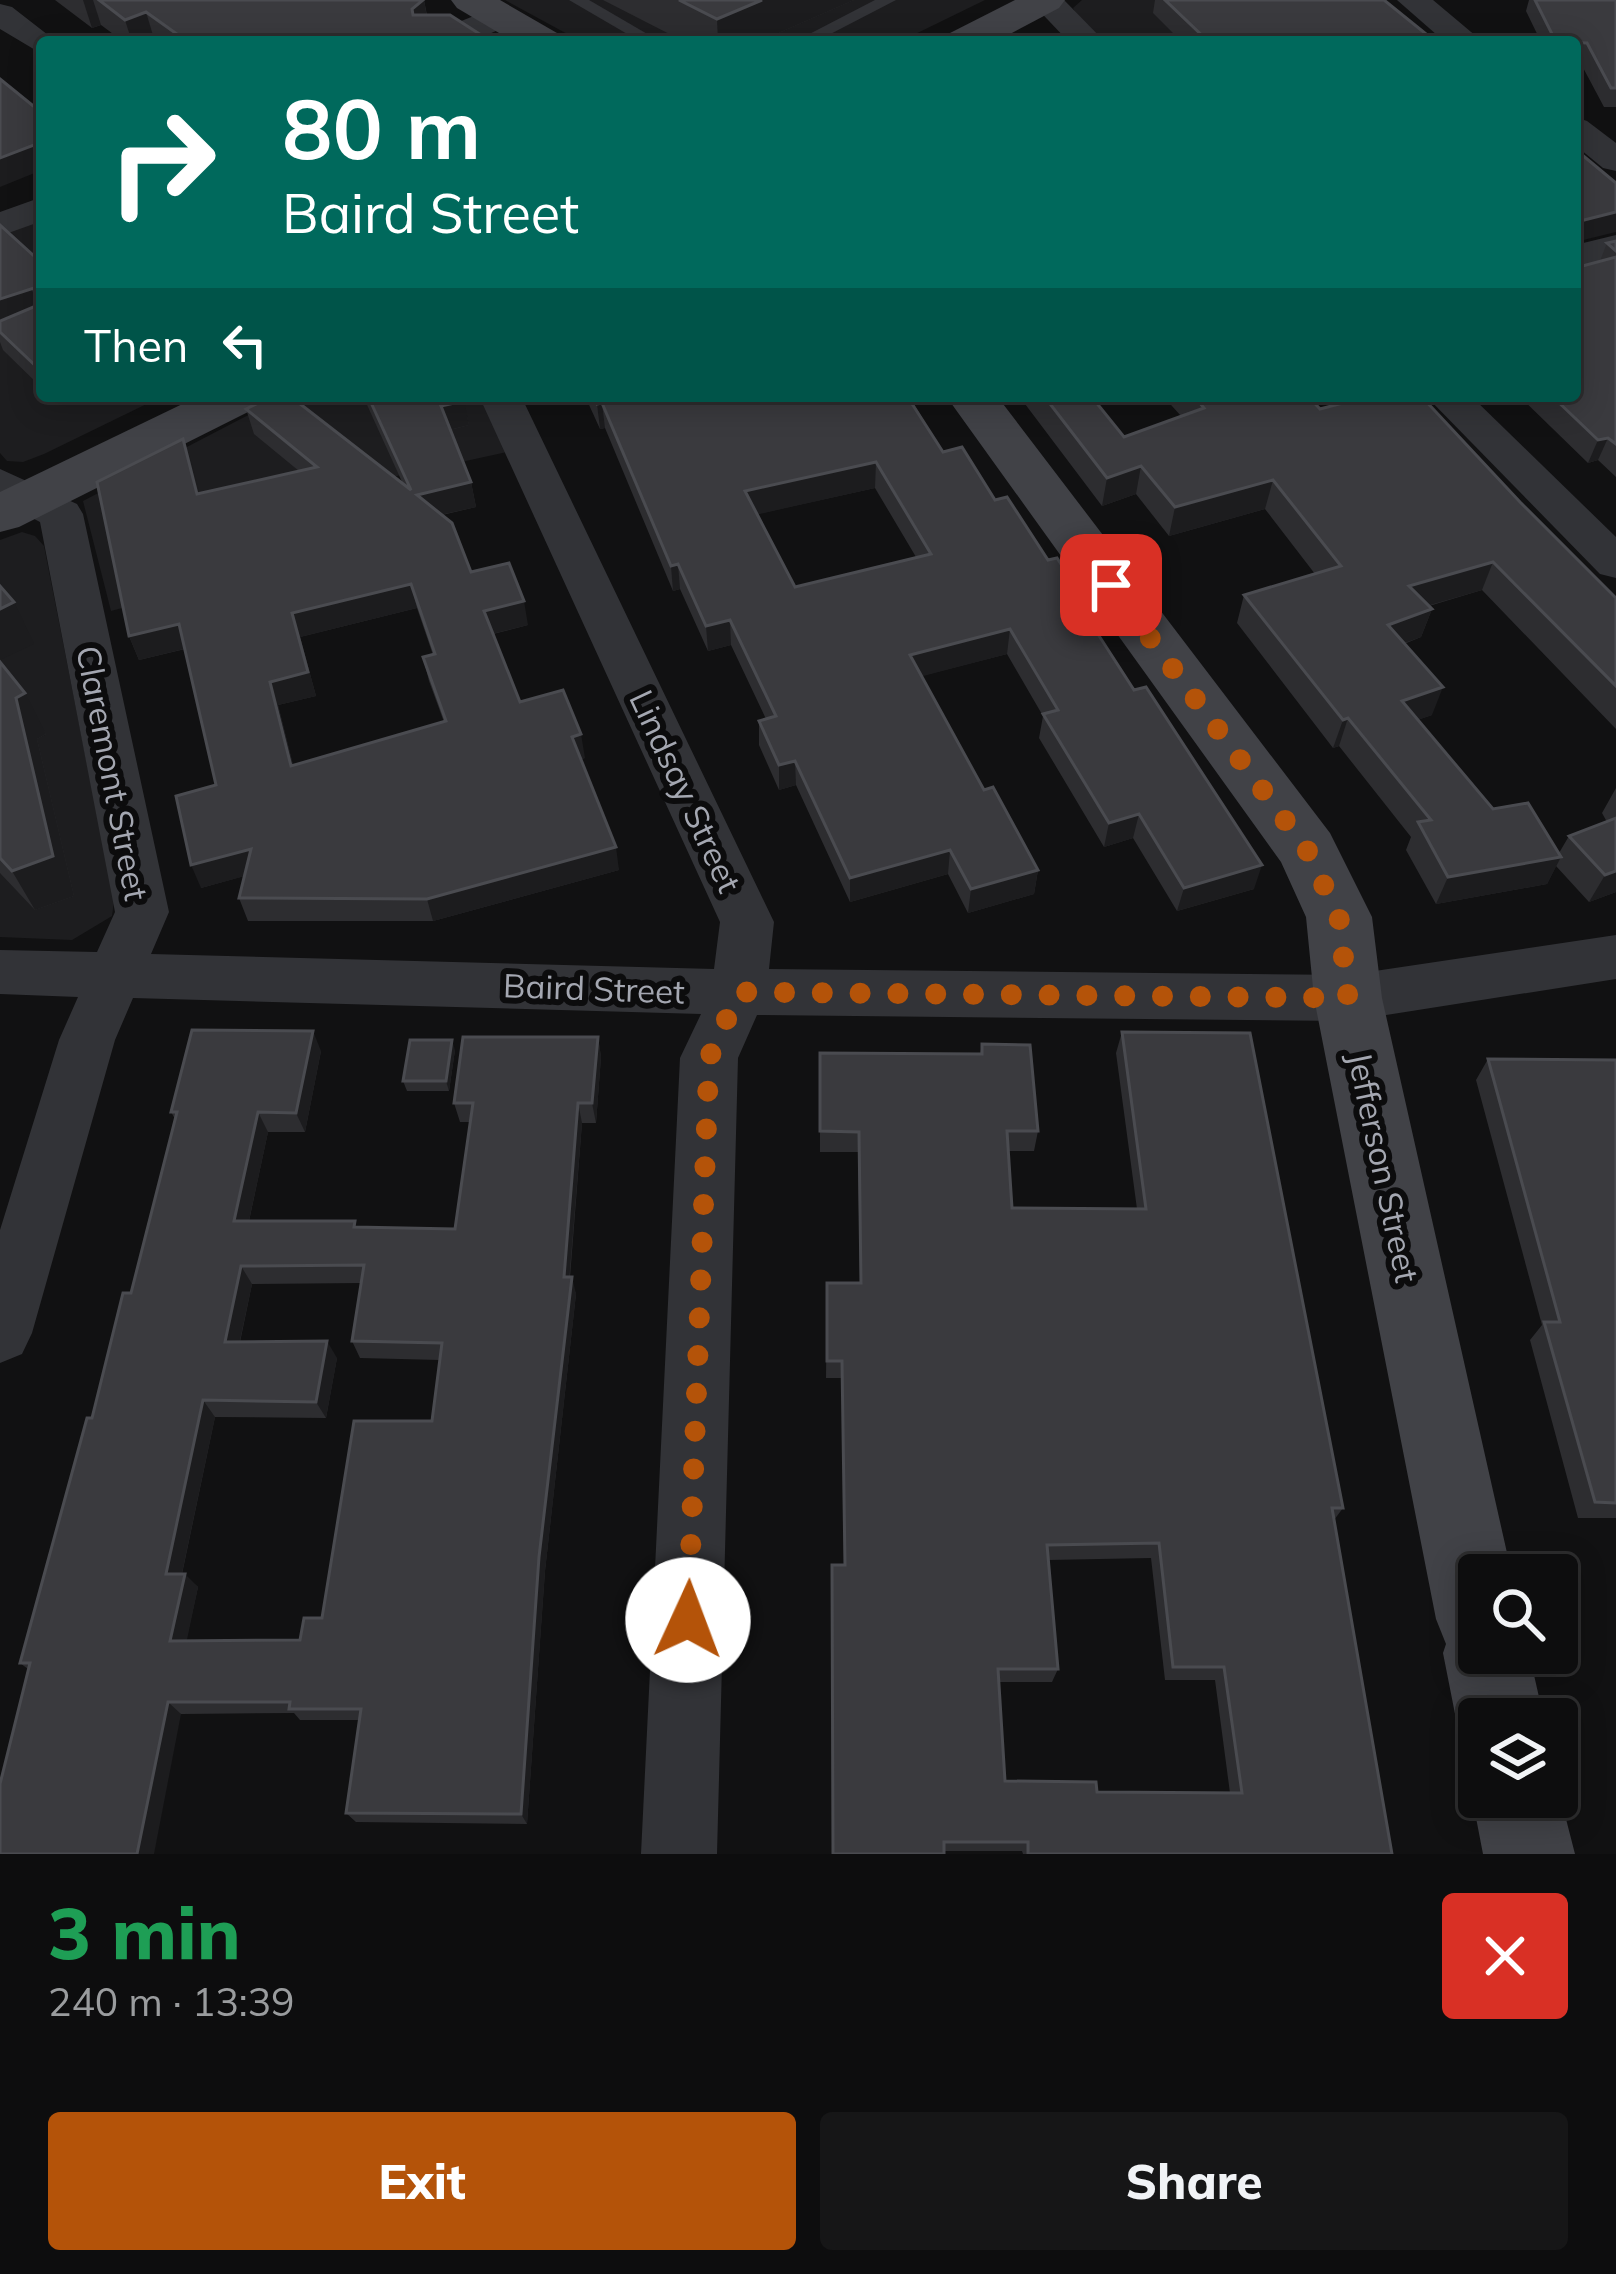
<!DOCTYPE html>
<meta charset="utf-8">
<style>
body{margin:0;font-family:Mulish,sans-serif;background:#161617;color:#f1f3f6;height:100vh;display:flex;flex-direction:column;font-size:45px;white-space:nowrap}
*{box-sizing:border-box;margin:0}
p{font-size:39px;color:#9a9c9e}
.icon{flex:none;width:66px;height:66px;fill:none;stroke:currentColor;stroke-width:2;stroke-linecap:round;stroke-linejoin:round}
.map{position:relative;height:1854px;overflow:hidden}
.panel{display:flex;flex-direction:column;background:#0d0d0e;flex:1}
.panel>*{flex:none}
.top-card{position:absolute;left:36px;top:36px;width:1545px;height:366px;border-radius:12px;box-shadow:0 6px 30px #0003,0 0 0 3px #2d2d2e;background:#00695c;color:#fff;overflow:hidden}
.fabs{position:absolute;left:1458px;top:1554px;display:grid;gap:24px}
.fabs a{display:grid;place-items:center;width:120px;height:120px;border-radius:12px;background:#0d0d0e;box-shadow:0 6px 30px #0003,0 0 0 3px #2d2d2e;font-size:60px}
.pin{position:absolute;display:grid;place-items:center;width:102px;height:102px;color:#fff;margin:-51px;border-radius:24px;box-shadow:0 6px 18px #0006}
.me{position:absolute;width:132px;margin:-66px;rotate:2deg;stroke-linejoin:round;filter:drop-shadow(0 0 9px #0008)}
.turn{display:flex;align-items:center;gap:42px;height:252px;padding:0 48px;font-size:54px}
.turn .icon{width:156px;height:156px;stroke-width:2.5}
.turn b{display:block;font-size:84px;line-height:102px}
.then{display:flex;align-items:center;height:114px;padding:0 48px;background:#0003;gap:24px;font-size:45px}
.round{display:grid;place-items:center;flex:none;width:126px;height:126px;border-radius:12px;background:#161617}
.summary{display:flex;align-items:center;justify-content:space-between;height:204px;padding:0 48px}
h1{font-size:72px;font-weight:800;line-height:90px;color:#1e9e55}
.primary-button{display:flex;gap:24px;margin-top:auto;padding:24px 48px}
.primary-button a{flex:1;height:138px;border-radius:12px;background:#b45309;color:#fff;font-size:48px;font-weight:800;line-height:138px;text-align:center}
.primary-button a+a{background:#161617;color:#f1f3f6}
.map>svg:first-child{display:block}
</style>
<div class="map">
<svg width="1616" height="1854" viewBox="0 0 1616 1854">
<rect width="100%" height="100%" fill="#111112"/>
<g fill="#1d1d1f">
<polygon points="505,0 985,0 899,42 582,42"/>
<polygon points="1082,0 1287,0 1258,42 1103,42 1077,16 1073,8"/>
<polygon points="42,214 42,396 163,396 44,454 23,462 7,461 0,453 0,232"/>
<polygon points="285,396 481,396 507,452 296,498 230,579 111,611 83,501"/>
<polygon points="22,532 35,536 44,546 114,901 112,916 72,940 0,937 0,540"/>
</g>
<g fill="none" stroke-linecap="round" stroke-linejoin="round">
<g fill="#323337" fill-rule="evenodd">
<polygon points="569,0 589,0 661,42 641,42"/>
<polygon points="875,0 896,0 815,42 794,42"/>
</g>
<g fill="#323337" fill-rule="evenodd">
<polygon points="1029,0 1064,0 1105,42 1069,42"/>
<polygon points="1397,0 1433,0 1483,42 1445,42"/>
<polygon points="0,4 12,7 57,42 42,42 42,54 0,29"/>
<path d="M 499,6 L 511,9 L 515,16 C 493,42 453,42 421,42 L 426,35 Z"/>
<polygon points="1575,117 1587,121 1616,143 1616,171 1603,168 1575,145"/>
<polygon points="42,197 42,221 0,236 0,212"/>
<polygon points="1616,235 1616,257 1575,267 1575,245"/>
<polygon points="479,396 521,396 774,922 769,969 1348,975 1616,935 1616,979 1348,1021 757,1015 738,1058 717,1854 641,1854 680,1058 701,1014 133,998 115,1040 32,1333 22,1354 0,1363 0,1230 59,1040 78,997 0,994 0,950 97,952 115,912 40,522 0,501 0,469 77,504 83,514 169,912 151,954 714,969 720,922"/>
<polygon points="1426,396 1471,396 1616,537 1616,578 1600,574"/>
</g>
<g fill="#414247" fill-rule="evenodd">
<polygon points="451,0 500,0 557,33 563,42 514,42 457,8"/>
<polygon points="1015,0 1065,0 1059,8 995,42 944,42 950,33"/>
<polygon points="199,396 265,396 258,407 19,527 0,532 0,492"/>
<polygon points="946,396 997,396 1330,833 1372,917 1382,998 1512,1575 1479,1575 1479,1653 1529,1653 1544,1719 1479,1719 1479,1755 1469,1750 1456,1719 1443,1653 1446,1644 1436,1619 1314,998 1306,917 1281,862"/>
<polygon points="1479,1779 1479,1797 1557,1797 1557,1784 1575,1854 1483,1854 1472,1797"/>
</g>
</g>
<g fill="#2d2d30" fill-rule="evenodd">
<polygon points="55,0 424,0 427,15 492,42 124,42 101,25 92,28"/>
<polygon points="603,0 854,0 758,42 685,42"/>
<polygon points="1155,0 1384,0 1436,42 1182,42 1153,13"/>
<polygon points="1529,0 1616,0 1616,107 1604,107 1580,62 1575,62 1575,42 1541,42 1526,11"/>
<polygon points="0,225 33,255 42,252 42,388 3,350 0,342"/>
<polygon points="1616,241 1616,477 1598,460 1588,463 1519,396 1575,396 1575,268 1600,261 1607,243"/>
<path d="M 363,396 L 462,396 L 469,425 L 450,430 L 471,482 L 476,507 L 442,515 L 471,572 L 528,625 L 493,634 L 520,702 L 585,758 L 581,759 L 619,870 L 433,921 L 248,921 L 239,898 L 244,876 L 201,888 L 216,785 L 185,649 L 139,660 L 129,636 L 183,439 L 199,494 L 299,471 L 254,434 L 246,409 L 403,484 ZM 417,608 L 433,655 L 423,657 L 429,681 L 444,722 L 293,765 L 278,705 L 316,696 L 300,637 Z"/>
<path d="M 585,396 L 909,396 L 943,452 L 995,500 L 1090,609 L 1089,619 L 1254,889 L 1177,911 L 1133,838 L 1104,847 L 1039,738 L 1043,716 L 1007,654 L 921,676 L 984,790 L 1038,870 L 1034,894 L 968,913 L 948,874 L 850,902 L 796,785 L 779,790 L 759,745 L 759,721 L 766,719 L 731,645 L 708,651 L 680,589 L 673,591 L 605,428 L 600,429 ZM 875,488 L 916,557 L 795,587 L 757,514 Z"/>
<polygon points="1019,396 1091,396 1124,437 1181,416 1163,396 1308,396 1320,409 1520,502 1616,598 1616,729 1482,590 1429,606 1432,609 1421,637 1404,644 1432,715 1417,720 1493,809 1559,853 1569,836 1607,822 1602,813 1616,788 1616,892 1589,902 1556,866 1547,884 1436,904 1406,850 1411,837 1339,746 1333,748 1237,623 1244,595 1315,574 1265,509 1169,536 1136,494 1102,506"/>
<polygon points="0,662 46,734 37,739 74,896 35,910 0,873"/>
<path d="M 1122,1032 L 1343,1508 L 1334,1520 L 1392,1854 L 1023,1854 L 1022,1851 L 944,1851 L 844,1565 L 842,1378 L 826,1378 L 827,1283 L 860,1283 L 858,1152 L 820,1152 L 820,1053 L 980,1054 L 982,1044 L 1038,1131 L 1034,1151 L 1008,1151 L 1012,1208 L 1137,1209 L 1116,1053 ZM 1151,1558 L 1165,1680 L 1215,1680 L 1230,1793 L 1097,1792 L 1005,1781 L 999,1682 L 1052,1682 L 1058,1669 L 1048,1560 Z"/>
<path d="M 598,1037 L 601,1057 L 596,1123 L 582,1123 L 570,1277 L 576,1294 L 545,1571 L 527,1824 L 356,1822 L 346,1813 L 359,1720 L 300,1720 L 294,1713 L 181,1714 L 28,1669 L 20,1663 L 131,1293 L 175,1119 L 171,1112 L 321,1051 L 305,1132 L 268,1132 L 249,1221 L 358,1227 L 455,1229 L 470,1122 L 460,1122 L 454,1103 ZM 361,1283 L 352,1341 L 360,1358 L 440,1360 L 432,1421 L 322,1618 L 300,1640 L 186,1641 L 198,1587 L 182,1574 L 215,1417 L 326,1418 L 337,1358 L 240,1342 L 252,1284 Z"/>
<polygon points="455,1050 449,1091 407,1091 403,1081"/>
<polygon points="1488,1059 1616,1060 1616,1518 1578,1518 1530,1340 1542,1325 1476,1080"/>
</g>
<g fill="#1c1c1e">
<polygon points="83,0 93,0 101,25 92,28"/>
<polygon points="423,0 424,0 429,29 417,39 412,9"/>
<polygon points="762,0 854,0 758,42 718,42 717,19"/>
<polygon points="146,12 155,42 132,42 125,20"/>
<polygon points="42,142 42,170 0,187 0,158"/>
<polygon points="1616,212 1616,232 1575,242 1575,233 1580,221"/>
<polygon points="34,288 42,307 0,328 0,299"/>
<polygon points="464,401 469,425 445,431 441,406"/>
<polygon points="602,403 605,428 600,429 597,404"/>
<polygon points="1608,438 1598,460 1588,463 1598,440"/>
<polygon points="183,439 192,464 206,519 197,494"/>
<polygon points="876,462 875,488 746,517 745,491"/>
<polygon points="1141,466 1136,494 1102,506 1107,478"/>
<polygon points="1273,480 1265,509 1169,536 1175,507"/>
<polygon points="471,482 476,507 422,519 417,495"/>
<polygon points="1493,562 1482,590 1399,614 1409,586"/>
<polygon points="678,564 680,589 673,591 671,566"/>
<polygon points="411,584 417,608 300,637 316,696 278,705 299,789 291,766 270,682 292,613"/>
<polygon points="524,601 528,625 488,635 484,611"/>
<polygon points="14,602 34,644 0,660 0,609"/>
<polygon points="1432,609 1421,637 1377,653 1388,625"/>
<polygon points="730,620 731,645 708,651 706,626"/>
<polygon points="179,624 188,648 139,660 129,636"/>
<polygon points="1010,629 1007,654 908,680 910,655"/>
<polygon points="1443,687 1432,715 1391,729 1402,701"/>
<polygon points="25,693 46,734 37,739 74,896 35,910 12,871 16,698"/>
<polygon points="1348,718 1339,746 1333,748 1343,720"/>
<polygon points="581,734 585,758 575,760 572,737"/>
<polygon points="795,761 796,785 779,790 779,765"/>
<polygon points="1139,814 1133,838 1104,847 1109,823"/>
<polygon points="616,847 619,870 433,921 427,899"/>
<polygon points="251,849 260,872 201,888 191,865"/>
<polygon points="950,850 948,874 850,902 850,878"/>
<polygon points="1561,857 1547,884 1436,904 1448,877"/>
<polygon points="1262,865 1254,889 1177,911 1184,888"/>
<polygon points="1038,870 1034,894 968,913 971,889"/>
<polygon points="1616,871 1616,892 1589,902 1605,875"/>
<polygon points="313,1031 321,1051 305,1132 296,1113"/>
<polygon points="598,1037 601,1057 596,1123 592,1103"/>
<polygon points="452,1040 455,1050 449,1091 446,1081"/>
<polygon points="578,1103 582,1123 568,1294 564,1277"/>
<polygon points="258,1112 268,1132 245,1239 234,1221"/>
<polygon points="241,1266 252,1284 236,1359 225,1342"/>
<polygon points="572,1277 576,1294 545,1571 527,1824 521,1814 539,1557"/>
<polygon points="327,1341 337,1358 326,1418 316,1402"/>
<polygon points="203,1400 215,1417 179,1587 166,1574"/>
<polygon points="185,1574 198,1587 184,1654 170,1641"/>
<polygon points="168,1702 181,1714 154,1854 137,1854"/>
</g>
<g fill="#3a3a3e" stroke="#4a4b50" stroke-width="3" fill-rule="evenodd">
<polygon points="99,0 423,0 412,9 413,15 450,15 492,42 188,42 146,12 125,20"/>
<polygon points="679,0 762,0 717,19"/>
<polygon points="1165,0 1384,0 1436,42 1209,42"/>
<polygon points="1535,0 1616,0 1616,88 1611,88 1587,43 1556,42"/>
<polygon points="0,79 42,113 42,142 0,158"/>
<polygon points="1575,149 1616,183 1616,212 1580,221 1575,217"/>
<polygon points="0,225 33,255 42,252 42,372 0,332 0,321 36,306 34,288 0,299"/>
<polygon points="1616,241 1616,251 1607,243"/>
<polygon points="1616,257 1616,444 1608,438 1598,440 1552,396 1575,396 1575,274 1581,273 1575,268"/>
<path d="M 273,396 L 290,396 L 411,490 L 368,396 L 462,396 L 464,401 L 441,406 L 471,482 L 417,495 L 452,523 L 471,572 L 509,563 L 524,601 L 484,611 L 520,702 L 563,690 L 581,734 L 572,737 L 616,847 L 427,899 L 239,898 L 251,849 L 191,865 L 176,796 L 216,785 L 179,624 L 129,636 L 97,482 L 183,439 L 197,494 L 317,467 L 246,409 ZM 411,584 L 435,654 L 423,657 L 446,721 L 291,766 L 270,682 L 308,672 L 292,613 Z"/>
<path d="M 593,396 L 907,396 L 943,452 L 962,447 L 995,500 L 1007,497 L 1048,560 L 1057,558 L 1090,609 L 1083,611 L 1134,690 L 1146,687 L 1262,865 L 1184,888 L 1139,814 L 1109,823 L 1043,714 L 1058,710 L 1010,629 L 910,655 L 984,790 L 993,787 L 1038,870 L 971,889 L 950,850 L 850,878 L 795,761 L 779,765 L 759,721 L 776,716 L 730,620 L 706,626 L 678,564 L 671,566 L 602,403 L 597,404 ZM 876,462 L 931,554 L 795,587 L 745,491 Z"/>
<polygon points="1044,396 1091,396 1124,437 1204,408 1194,396 1308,396 1320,409 1369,396 1421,396 1520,502 1616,598 1616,686 1493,562 1409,586 1432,609 1388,625 1443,687 1402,701 1493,809 1528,803 1561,857 1448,877 1418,822 1431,820 1348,718 1343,720 1244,595 1341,566 1273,480 1175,507 1141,466 1107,478"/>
<polygon points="0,586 14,602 0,609"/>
<polygon points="0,662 25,693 16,698 53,856 12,871 0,858"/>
<polygon points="1616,818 1616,871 1605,875 1569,836"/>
<path d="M 192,1030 L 313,1031 L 296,1113 L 258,1112 L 234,1221 L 355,1221 L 354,1227 L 455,1229 L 473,1103 L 454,1103 L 463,1037 L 598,1037 L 592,1103 L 578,1103 L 564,1277 L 572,1277 L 539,1557 L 521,1814 L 346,1813 L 361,1709 L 289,1709 L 290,1702 L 168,1702 L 137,1854 L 0,1854 L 0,1784 L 30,1663 L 20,1663 L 87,1418 L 92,1418 L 123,1293 L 131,1293 L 177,1112 L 171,1112 ZM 364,1265 L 352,1341 L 442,1343 L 432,1421 L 354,1421 L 322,1618 L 304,1618 L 300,1640 L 170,1641 L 185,1574 L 166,1574 L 203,1400 L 316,1402 L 327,1341 L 225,1342 L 241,1266 Z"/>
<path d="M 1122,1032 L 1250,1033 L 1343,1508 L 1332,1508 L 1392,1854 L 1028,1854 L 1028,1842 L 944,1842 L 944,1854 L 833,1854 L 832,1565 L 845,1565 L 842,1361 L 827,1361 L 827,1283 L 861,1283 L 859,1132 L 820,1131 L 820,1053 L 982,1054 L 982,1044 L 1030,1045 L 1038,1131 L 1007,1131 L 1012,1208 L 1146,1209 ZM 1159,1543 L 1173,1667 L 1224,1667 L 1242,1793 L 1097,1792 L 1096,1782 L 1005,1781 L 998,1669 L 1058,1669 L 1047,1545 Z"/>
<polygon points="410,1040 452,1040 446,1081 403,1081"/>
<polygon points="1488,1059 1616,1060 1616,1503 1595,1502 1544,1322 1560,1322"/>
</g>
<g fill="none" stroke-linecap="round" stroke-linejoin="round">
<polyline stroke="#b45309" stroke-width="21" stroke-dasharray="0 37.8" points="688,1620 709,1058 739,992 1348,998 1339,917 1307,850 1111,585"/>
</g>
<g text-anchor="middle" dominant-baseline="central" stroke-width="12" stroke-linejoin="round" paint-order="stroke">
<g font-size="33" fill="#a4a7b1" stroke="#0c0c0d">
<text transform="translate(113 773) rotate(79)">Claremont Street</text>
<text transform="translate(686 791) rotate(65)">Lindsay Street</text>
<text transform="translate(594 988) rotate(2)">Baird Street</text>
<text transform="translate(1384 1167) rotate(78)">Jefferson Street</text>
</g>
</g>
</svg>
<div class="fabs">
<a><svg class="icon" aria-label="search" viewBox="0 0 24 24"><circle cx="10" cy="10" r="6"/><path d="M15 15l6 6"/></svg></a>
<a><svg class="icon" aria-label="layers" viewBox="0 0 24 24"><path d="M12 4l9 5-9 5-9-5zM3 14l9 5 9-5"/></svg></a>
</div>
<div class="pin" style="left:1111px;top:585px;background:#d93025"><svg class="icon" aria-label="arrive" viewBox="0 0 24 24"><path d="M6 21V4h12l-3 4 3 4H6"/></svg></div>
<svg class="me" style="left:688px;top:1620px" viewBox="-20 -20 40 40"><circle r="19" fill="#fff"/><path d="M0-13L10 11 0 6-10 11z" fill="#b45309"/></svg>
<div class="top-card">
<div class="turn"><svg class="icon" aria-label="right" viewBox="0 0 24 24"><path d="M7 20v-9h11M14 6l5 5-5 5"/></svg><div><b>80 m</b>Baird Street</div></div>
<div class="then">Then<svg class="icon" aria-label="left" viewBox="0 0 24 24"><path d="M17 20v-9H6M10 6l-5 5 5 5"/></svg></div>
</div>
</div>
<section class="panel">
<div class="summary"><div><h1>3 min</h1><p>240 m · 13:39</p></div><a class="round" style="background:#d93025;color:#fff"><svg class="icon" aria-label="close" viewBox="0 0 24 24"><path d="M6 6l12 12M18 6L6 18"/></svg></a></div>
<div class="primary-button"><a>Exit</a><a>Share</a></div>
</section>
